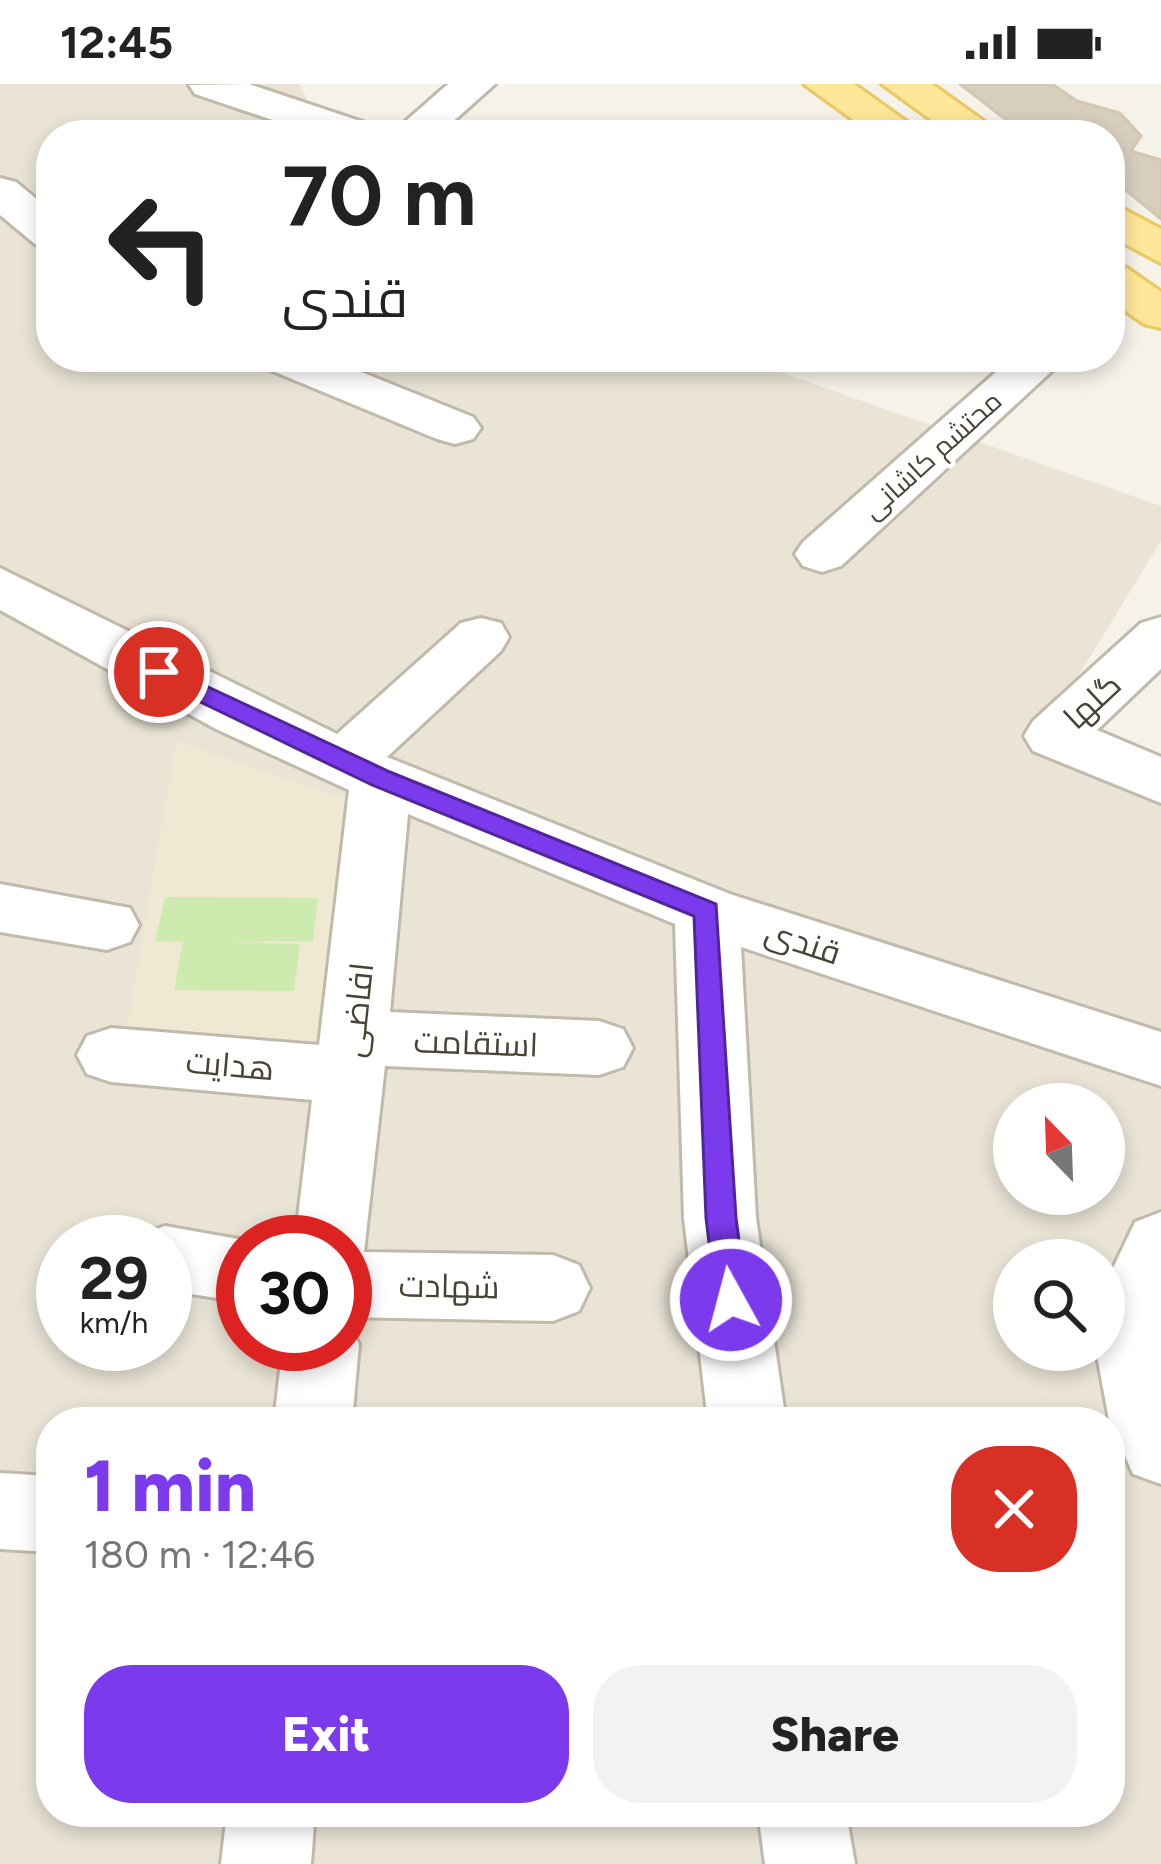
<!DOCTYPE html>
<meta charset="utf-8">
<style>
body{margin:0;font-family:Figtree,Cairo,sans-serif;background:#f2f2f2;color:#222;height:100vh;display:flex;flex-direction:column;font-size:45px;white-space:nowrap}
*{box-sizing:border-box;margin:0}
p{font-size:39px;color:#767676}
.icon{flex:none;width:66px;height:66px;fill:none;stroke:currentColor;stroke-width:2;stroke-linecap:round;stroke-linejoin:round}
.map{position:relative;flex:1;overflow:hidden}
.side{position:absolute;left:36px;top:1323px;width:1089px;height:420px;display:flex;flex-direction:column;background:#fff;border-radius:48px;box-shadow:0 6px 18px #0003}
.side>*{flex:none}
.hud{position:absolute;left:36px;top:36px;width:1089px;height:252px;border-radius:48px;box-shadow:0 6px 18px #0003;background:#fff;color:#222;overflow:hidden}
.needle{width:78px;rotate:337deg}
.fabs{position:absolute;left:993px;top:999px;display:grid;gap:24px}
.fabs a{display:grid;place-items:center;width:132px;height:132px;border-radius:50%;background:#fff;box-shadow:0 6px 18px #0003;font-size:60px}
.speed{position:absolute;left:36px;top:1131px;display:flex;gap:24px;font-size:60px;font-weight:700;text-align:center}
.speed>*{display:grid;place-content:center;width:156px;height:156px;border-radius:50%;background:#fff;box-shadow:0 6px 18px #0003;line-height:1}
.speed small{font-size:30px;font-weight:400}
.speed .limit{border:18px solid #d22;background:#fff;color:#111}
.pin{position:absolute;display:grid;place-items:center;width:102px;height:102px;color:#fff;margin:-51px;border:6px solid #fff;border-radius:50%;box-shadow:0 3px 12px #0007}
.me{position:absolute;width:132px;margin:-66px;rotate:353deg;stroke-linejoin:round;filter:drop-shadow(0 0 9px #0008)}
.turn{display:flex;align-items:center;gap:42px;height:252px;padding:0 48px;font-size:54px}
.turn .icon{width:156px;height:156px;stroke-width:2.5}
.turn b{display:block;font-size:84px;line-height:102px}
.round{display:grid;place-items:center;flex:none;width:126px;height:126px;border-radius:48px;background:#f2f2f2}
.head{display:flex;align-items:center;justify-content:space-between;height:204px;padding:0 48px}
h1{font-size:72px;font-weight:800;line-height:90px;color:#7c3aed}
.action{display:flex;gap:24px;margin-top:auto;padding:24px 48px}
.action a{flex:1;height:138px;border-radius:48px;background:#7c3aed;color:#fff;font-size:48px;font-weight:800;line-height:138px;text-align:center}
.action a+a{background:#f2f2f2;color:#222}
.status{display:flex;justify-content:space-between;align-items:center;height:84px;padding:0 60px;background:#fff;direction:ltr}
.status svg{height:33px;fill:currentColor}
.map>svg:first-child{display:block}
</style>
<div class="status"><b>12:45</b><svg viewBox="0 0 49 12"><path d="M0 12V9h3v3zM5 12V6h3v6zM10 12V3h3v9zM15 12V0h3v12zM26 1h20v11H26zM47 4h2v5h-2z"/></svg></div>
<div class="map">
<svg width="1161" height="1780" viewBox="0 0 1161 1780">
<rect width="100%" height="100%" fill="#f5f2e9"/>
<path fill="#e9e4d6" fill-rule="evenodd" d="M 0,0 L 300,0 L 323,51 L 51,51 L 51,273 L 737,273 L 1161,422 L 1161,457 L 1035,663 L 1161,721 L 1161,1780 L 0,1780 ZM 1014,1020 L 1104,1020 L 1104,1110 L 1014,1110 ZM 63,1158 L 165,1158 L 165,1260 L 63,1260 ZM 243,1158 L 345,1158 L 345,1260 L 243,1260 ZM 1014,1176 L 1104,1176 L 1104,1266 L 1014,1266 ZM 51,1338 L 1110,1338 L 1110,1728 L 51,1728 Z"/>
<polygon fill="#efe8d2" points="176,657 366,722 337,977 124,961"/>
<polygon fill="#cdebaf" points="165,813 318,814 313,857 228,858 300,860 294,907 174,906 183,858 155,857"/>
<polygon fill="#d8cebd" stroke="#d3c7b0" stroke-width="3" points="960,0 1052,0 1077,17 1120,29 1141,52 1131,67 1161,76 1161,135 1110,93 1110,51 1017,51 1014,42"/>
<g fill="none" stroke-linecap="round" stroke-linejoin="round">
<defs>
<g id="minor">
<polygon points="249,0 375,42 382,51 317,51 195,10 189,1"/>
<polygon points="448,0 495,0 438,51 390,51"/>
<polygon points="0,94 16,98 51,127 51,164 35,160 0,131"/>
<polygon points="255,273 324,273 473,333 481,344 473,355 455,360 437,355 263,283"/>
<polygon points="1013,273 1067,273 841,482 822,488 803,482 795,470 803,458"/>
<polygon points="0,484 337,650 461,539 481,534 501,539 509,553 501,567 387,673 730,810 1161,948 1161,1002 741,863 756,1134 786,1338 708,1338 684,1134 675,840 408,730 390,928 599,937 623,945 633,964 623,983 599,991 385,982 364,1168 553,1171 579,1181 590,1204 579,1227 553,1237 345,1233 345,1158 295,1158 312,1016 111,998 87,990 77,971 87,952 111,944 319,961 349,706 216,645 0,526"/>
<polygon points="1161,533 1161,585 1097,646 1161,673 1161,719 1033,667 1024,652 1033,637 1141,539"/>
<polygon points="0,800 130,824 139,841 130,858 107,866 0,848"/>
<polygon points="1161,1128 1161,1400 1133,1390 1109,1336 1096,1266 1104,1266 1104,1203 1135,1138"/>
<polygon points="165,1142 255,1158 243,1158 243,1218 165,1206 165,1158 136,1158 139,1151"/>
<polygon points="345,1235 359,1260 352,1338 274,1338 283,1260 345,1260"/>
<polygon points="0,1389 51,1392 51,1468 0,1465"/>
<polygon points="227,1728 315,1728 311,1780 221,1780"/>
<polygon points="758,1728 846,1728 855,1780 765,1780"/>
</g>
<g id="major">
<polygon points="804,0 854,0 925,51 874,51"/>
<polygon points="882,0 932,0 1003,51 952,51"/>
<polygon points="1110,118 1161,145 1161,179 1110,152"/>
<polygon points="1110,180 1127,184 1161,208 1161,244 1144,240 1110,216"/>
</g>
</defs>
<use href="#minor" stroke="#c1baaa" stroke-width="6"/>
<use href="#major" stroke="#ebc861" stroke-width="6"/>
<use href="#minor" fill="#fff" fill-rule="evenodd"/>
<use href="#major" fill="#ffe698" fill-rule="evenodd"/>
</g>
<polygon fill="#7c3aed" stroke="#51269a" stroke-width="3" points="159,580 390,688 716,820 736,1134 747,1216 742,1225 731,1229 720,1225 716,1216 706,1134 694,832 372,701 151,594 151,582"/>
<g text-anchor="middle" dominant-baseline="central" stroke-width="9" stroke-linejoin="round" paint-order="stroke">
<g font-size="27" fill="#494336" stroke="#fff">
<text transform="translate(932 371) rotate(-42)">محتشم کاشانی</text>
</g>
<g font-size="33" fill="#494336" stroke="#fff">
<text transform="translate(1092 617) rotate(-43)">گلها</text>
<text transform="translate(803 858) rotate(18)">قندی</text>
<text transform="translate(357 926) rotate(-84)">افاضی</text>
<text transform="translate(476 959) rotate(2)">استقامت</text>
<text transform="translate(230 981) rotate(5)">هدایت</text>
<text transform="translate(449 1202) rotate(1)">شهادت</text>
</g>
</g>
</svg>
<div class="fabs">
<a><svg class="needle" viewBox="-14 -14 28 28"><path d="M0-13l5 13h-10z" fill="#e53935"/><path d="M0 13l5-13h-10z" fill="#767676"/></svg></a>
<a><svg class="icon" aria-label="search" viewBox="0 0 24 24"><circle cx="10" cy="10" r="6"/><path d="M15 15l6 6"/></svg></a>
</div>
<div class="speed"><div>29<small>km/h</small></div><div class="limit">30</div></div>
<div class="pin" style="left:159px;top:588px;background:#d93025"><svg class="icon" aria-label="arrive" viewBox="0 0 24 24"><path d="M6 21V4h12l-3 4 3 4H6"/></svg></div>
<svg class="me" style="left:731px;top:1216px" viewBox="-20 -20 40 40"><circle r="17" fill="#7c3aed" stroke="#fff" stroke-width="3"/><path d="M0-11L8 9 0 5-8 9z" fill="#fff"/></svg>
<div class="hud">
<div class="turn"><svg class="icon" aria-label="left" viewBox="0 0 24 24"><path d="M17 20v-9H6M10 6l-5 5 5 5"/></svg><div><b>70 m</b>قندی</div></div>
</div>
<section class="side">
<div class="head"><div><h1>1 min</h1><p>180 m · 12:46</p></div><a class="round" style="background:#d93025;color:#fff"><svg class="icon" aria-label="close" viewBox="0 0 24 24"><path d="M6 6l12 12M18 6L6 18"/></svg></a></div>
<div class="action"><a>Exit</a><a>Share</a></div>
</section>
</div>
